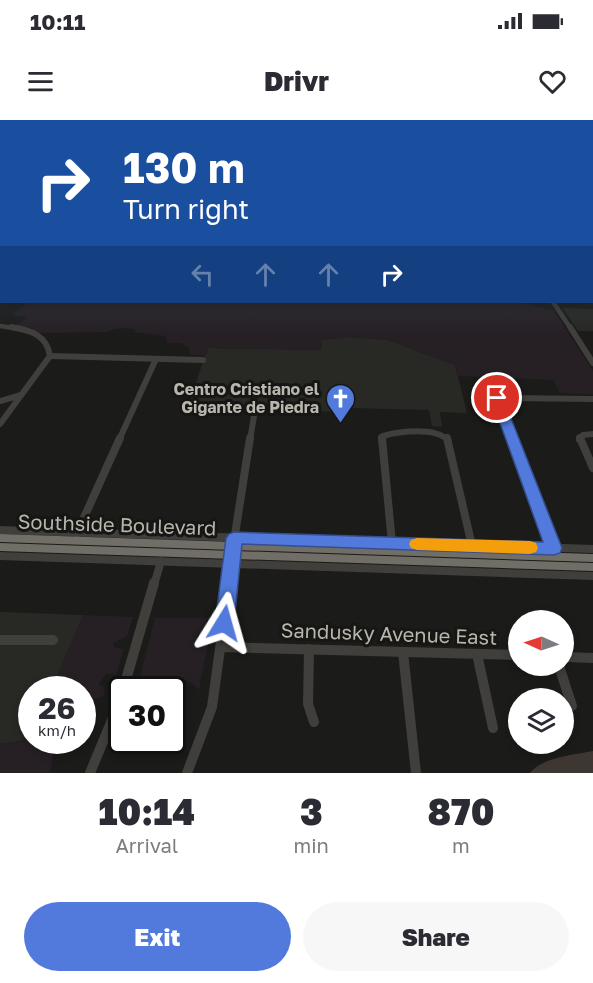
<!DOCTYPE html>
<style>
body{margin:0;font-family:"Golos Text",sans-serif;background:#f7f7f7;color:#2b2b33;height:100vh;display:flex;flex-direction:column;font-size:22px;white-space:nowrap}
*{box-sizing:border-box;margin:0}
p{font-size:20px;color:#7c7c81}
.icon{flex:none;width:33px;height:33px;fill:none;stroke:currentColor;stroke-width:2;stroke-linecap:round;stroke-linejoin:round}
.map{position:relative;height:653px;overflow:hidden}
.side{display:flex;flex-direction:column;background:#fff;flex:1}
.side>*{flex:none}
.hud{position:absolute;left:0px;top:0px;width:594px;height:183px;box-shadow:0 3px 9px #0003;background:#1a4fa0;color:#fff;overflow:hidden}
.needle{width:39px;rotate:273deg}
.controls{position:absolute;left:508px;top:490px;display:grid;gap:12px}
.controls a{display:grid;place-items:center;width:66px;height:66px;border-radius:50%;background:#fff;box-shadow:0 3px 9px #0003;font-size:30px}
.speed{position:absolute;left:18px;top:556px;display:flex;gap:12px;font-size:30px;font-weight:700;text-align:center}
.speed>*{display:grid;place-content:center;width:78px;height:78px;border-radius:50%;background:#fff;box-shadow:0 3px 9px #0003;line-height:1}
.speed small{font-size:15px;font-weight:400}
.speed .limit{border:3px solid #111;border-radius:9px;background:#fff;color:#111}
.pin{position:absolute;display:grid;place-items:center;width:51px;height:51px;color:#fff;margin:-26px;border:3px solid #fff;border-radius:50%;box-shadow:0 2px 6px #0007}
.me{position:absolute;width:66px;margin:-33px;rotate:8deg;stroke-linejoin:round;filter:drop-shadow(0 0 4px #0008)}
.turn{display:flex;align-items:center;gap:21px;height:126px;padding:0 24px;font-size:27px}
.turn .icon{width:78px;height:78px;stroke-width:2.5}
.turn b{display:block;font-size:42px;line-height:51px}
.lanes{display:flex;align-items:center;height:57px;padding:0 24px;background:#0003;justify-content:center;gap:30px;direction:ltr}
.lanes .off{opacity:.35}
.eta{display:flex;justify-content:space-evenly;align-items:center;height:102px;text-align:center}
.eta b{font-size:36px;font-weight:800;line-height:42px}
.button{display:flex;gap:12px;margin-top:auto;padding:12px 24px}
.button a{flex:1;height:69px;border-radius:36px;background:#517adc;color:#fff;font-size:24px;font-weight:800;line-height:69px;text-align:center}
.button a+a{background:#f7f7f7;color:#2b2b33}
.status{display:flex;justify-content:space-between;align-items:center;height:42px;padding:0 30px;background:#fff;direction:ltr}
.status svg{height:16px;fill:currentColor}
header{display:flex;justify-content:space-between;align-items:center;height:78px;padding:0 24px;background:#fff;font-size:27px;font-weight:800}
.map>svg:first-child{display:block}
</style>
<div class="status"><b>10:11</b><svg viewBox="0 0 49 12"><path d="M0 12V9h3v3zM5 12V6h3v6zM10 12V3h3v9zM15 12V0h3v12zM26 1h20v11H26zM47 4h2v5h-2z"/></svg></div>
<header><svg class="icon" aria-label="menu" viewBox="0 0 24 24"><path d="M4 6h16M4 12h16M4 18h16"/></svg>Drivr<svg class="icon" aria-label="heart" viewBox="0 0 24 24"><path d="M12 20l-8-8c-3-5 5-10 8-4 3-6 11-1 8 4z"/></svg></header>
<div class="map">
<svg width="593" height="653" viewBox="0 0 593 653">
<rect width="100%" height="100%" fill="#1b1b19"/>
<g fill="#282825">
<polygon points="563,188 593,189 593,211 578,211"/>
<polygon points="351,217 388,220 455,245 467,293 440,292 442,307 432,306 429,290 349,288 349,292 187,288 208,228 321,230 322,220"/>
<polygon points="0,492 83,495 51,570 32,570 31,605 22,621 0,624"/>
</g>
<g fill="#262025">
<path d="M 46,182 L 517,182 L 553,190 L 593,251 L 593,274 L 560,273 L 553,260 L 458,256 L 455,245 L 388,220 L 351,217 L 322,220 L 321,230 L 208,228 L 205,236 L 189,234 L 190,229 L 181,223 L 167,223 L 165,216 L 134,212 L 135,209 C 128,208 114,207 108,212 L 40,213 L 16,205 L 27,197 L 11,195 L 28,183 Z"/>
<polygon points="83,495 133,497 127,516 113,523 114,527 124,529 116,555 106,554 98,564 104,567 104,575 96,579 83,576 82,570 51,570"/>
<path d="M 155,498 L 213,498 L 199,570 C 189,558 169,555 154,559 C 148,560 142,565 137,568 Z"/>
<polygon points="31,605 32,621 55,621 50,653 0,653 0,624 22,621"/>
</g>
<path fill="#3e3731" d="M 593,631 L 593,653 L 530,653 C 542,637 574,635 593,631 Z"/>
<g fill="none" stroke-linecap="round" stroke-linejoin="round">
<g stroke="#403f3b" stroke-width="4.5">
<polyline points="0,177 2,175"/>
<polyline points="553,182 571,209"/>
<polyline points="0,206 20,209"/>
</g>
<g stroke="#403f3b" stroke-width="6">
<path d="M 11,207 C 30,210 47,215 50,236"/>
<polyline points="570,207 593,243"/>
<polyline points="50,236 203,240"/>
<polyline points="0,281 21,275"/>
<polyline points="0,304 50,236"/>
<polyline points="119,320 156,239"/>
<polyline points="250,320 255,290"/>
<path d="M 381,320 L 383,316 C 400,311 435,307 448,320"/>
<polyline points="513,320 497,278 593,279"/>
<polyline points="579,320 583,315 593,314"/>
</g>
<g stroke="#403f3b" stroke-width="8">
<polyline points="382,318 392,423"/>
<polyline points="447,318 473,430"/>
<polyline points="512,318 554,428"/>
<polyline points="580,318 593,348"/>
<polyline points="0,410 593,429"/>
<polyline points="77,413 120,318"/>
<polyline points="234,421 250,318"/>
<polyline points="0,436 593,456"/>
<polyline points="154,465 161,441"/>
<polyline points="229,465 232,441"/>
</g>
<g stroke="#403f3b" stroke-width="10">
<polyline points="0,520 53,520"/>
<polyline points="221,527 519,535"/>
<polyline points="309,529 308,584 314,602"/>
<polyline points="403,532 416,653"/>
<polyline points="477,534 493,608"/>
<polyline points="564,537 593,538"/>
<polyline points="559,546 572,586"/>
<polyline points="123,570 154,463"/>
<polyline points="90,653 122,576"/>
<polyline points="187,653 212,587 229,463"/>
</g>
<g fill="#5e5d57" fill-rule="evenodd">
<rect x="0" y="134" width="2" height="4"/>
<rect x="592" y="150" width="1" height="4"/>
</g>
<g fill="#706e67" fill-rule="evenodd">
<polygon points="0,414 593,434 593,442 0,422"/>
<polygon points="0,423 593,443 593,451 0,431"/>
</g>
</g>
<linearGradient id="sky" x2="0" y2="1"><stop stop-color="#0f0f0e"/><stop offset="0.57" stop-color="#393f49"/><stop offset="1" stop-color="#393f49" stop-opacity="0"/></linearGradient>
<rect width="593" height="214" fill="url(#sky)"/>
<polygon fill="#517adc" stroke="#354f8f" stroke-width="1.5" points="497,274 503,278 562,428 560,433 554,435 242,424 234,503 231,508 224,511 218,508 215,503 226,418 229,414 234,412 543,422 491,278"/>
<polygon fill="#f59e0b" points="417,418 530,421 536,423 538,428 536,432 530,434 417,430 411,428 409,424 411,420"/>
<defs>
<symbol id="church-pin" viewBox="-11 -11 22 30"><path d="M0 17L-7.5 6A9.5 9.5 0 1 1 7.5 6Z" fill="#517adc" stroke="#161614"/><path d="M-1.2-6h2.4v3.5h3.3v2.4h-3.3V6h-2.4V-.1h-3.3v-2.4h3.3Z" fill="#fff"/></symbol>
</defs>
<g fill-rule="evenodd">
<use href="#church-pin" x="324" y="262" width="33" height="45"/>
</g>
<g text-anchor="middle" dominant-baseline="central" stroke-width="6" stroke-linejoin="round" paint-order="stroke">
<g font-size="16" font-weight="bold" fill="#b9b6ad" stroke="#161614" text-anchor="end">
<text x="319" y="269">Centro Cristiano el<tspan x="319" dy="18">Gigante de Piedra</tspan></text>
</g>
<g font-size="20" fill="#b9b6ad" stroke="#161614">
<text transform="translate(117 404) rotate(2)">Southside Boulevard</text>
<text transform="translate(389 513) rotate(2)">Sandusky Avenue East</text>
</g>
</g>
</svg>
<div class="controls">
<a><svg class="needle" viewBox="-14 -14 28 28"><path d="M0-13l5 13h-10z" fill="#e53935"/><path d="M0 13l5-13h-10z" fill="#7c7c81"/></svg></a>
<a><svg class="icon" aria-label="layers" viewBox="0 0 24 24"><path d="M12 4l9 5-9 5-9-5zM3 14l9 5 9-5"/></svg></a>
</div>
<div class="speed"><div>26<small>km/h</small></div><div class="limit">30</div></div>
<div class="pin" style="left:497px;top:278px;background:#d93025"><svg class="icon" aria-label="arrive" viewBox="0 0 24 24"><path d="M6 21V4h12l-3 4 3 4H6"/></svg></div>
<svg class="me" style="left:224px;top:503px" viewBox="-20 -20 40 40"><path d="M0-17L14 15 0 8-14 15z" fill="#517adc" stroke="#fff" stroke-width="4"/></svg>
<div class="hud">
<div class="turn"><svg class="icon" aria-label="right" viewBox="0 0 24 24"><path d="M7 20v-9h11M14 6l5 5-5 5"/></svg><div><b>130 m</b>Turn right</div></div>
<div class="lanes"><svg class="icon off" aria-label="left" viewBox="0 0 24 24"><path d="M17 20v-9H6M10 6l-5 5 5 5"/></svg><svg class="icon off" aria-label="ahead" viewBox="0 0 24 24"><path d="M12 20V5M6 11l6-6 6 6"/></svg><svg class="icon off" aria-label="ahead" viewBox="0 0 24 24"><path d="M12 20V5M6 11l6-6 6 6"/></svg><svg class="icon" aria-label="right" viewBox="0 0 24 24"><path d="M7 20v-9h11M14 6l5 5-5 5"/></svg></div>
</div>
</div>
<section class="side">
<div class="eta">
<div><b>10:14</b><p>Arrival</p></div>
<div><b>3</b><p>min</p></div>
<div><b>870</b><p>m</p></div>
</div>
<div class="button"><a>Exit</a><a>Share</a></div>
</section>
